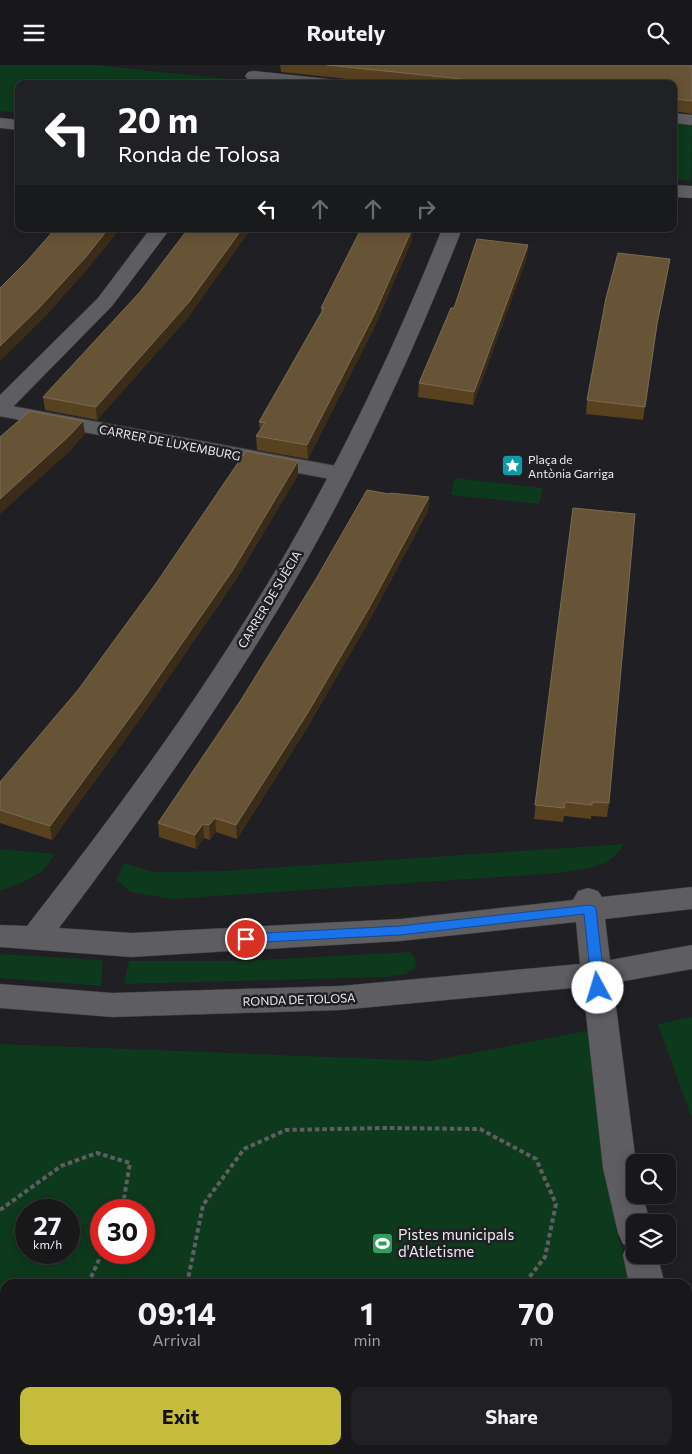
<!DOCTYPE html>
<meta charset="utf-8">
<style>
body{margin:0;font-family:Commissioner,sans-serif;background:#212023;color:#f1f3f6;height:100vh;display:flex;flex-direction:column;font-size:19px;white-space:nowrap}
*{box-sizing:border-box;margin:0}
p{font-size:16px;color:#9f9fa2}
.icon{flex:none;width:28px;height:28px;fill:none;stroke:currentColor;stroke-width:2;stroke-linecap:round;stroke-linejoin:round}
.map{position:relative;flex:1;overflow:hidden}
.details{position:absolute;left:0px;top:1214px;width:692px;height:176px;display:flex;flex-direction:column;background:#18171a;border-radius:15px 15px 0 0;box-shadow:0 2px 12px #0003,0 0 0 1px #363639}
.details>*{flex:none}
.top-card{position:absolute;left:15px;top:15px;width:662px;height:152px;border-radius:10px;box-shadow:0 2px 12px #0003,0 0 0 1px #363639;background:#202124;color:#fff;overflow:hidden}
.tools{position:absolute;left:626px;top:1089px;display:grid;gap:10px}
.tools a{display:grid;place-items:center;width:50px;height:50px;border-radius:10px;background:#18171a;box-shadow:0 2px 12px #0003,0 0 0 1px #363639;font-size:25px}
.speed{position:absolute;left:15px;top:1134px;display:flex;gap:10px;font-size:25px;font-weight:700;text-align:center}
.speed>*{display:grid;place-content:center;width:65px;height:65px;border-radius:50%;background:#18171a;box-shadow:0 2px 12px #0003,0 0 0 1px #363639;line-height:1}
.speed small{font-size:12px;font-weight:400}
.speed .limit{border:8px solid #d22;background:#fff;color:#111}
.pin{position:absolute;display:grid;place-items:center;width:42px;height:42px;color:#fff;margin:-21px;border:2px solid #fff;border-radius:50%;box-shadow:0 1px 5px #0007}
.me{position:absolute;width:55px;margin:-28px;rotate:354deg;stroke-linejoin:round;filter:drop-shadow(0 0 4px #0008)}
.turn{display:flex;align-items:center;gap:18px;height:105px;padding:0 20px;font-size:22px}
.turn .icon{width:65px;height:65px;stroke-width:2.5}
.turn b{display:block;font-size:35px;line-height:42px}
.lanes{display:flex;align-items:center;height:48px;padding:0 20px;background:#0003;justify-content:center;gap:25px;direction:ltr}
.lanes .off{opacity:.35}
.eta{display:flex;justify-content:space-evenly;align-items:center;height:85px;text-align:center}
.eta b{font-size:30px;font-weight:700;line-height:35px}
.cta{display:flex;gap:10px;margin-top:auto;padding:10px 20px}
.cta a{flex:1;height:58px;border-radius:10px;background:#c6bc3c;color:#111;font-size:20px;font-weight:700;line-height:58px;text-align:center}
.cta a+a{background:#212023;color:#f1f3f6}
header{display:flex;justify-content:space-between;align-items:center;height:65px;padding:0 20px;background:#18171a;font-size:22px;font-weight:700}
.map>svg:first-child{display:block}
</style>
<header><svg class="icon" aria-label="menu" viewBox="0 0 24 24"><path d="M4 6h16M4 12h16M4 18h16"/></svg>Routely<svg class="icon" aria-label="search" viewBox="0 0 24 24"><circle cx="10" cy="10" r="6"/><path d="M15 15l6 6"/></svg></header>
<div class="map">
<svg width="692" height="1389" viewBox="0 0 692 1389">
<rect width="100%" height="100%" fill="#201f23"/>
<g fill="#0d391c" fill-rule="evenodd">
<polygon points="0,0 95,0 227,14 224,19 19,19 19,48 0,46"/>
<polygon points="674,58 692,60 691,116 674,114"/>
<polygon points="455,413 543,423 539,439 451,430"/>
<path d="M 624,779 C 610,804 586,803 560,808 L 172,834 L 130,827 L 117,815 L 124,798 L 154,807 L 224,806 Z"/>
<polygon points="0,784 55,789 43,806 21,818 0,826"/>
<polygon points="410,887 415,893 416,903 406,909 386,912 124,919 129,896 242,896"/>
<polygon points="0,889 103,895 101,921 0,913"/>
<polygon points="692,952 692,1054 658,959"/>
<path d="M 602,963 L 617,1168 L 633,1219 L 5,1219 L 5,1385 L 686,1385 L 687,1389 L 0,1389 L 0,979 L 430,996 ZM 26,1145 L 69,1145 L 69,1188 L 26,1188 ZM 101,1145 L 144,1145 L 144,1188 L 101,1188 Z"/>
</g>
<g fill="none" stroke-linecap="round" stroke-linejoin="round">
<defs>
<polygon id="pedestrian" points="0,339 341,402 349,404 352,409 349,414 341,416 0,351"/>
<g id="minor">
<polygon points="254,6 329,14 335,15 337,19 278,19 248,15 245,11 248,7"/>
<polygon points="674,48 692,50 692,60 674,58"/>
<polygon points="0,53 19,55 19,65 0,63"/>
<polygon points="674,120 692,121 692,133 674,132"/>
<polygon points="150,164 170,164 112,241 8,347 0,349 0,330 98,233"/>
<path d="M 442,164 L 462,164 C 411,294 351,422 280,541 C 213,653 137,759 59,863 L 131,868 L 400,854 L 573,835 L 578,826 L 588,823 L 598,826 L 602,832 L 692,822 L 692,844 L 605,854 L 610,895 L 692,880 L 692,904 L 613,918 L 636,1098 L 635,1130 L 643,1130 L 650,1158 L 635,1158 L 635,1190 L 657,1190 L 665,1219 L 629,1219 L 623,1190 L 627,1180 L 623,1179 L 618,1168 L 603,1103 L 583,922 L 340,945 L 112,952 L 0,943 L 0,919 L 112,928 L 340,921 L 580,899 L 576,857 L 400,876 L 131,892 L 0,882 L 0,860 L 27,861 C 107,758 186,653 254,541 C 328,422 390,294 442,164 Z"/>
<polygon points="688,1325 692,1327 692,1372 688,1370"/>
</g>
</defs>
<use href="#pedestrian" stroke="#3b3b3e" stroke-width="2"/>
<use href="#minor" stroke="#3b3b3e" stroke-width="1"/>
<g stroke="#5f5f62" stroke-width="4" stroke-dasharray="4.5 3" stroke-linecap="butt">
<polyline points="0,1145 61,1101 97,1088 130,1098 122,1145"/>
<polyline points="88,1219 102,1188"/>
<polyline points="187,1219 203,1140 244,1084 286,1065 385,1063 480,1064 536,1094 556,1139 545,1192 524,1219"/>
<polyline points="0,1358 5,1349"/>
<polyline points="590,1385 594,1389"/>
<polyline points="179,1389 180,1385"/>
</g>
<use href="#pedestrian" fill="#5e5d61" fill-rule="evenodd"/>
<use href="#minor" fill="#5e5d61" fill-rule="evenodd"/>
</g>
<g fill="#57411f">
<polygon points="280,0 692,0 692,49 674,46 674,19 394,19 281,7"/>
<polygon points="412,175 374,263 308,394 257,385 256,371 260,366 259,357 321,248 321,243"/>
<polygon points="528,180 527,192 473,340 418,332 419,318 454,243"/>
<polygon points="668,207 655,272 643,355 586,349 587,335"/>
<polygon points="190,250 97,355 45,345 43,332"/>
<polygon points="298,410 233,519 140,654 52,775 0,758 0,717"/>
<polygon points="389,429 429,432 428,446 369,556 307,663 237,774 216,767 210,775 204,773 196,784 159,772 158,758 241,635"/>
<polygon points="573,443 609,738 607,752 591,751 591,754 564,751 563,757 534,754"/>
</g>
<g fill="#3a2c18">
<polygon points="676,34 674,46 674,36"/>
<polygon points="108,164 120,164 86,206 40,257 0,296 0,281"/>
<polygon points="242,164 251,164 190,250 97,355 96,342"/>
<polygon points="412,164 413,164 412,175 374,263 308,394 307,380"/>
<polygon points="528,180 527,192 473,340 474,327"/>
<polygon points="670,194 668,207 655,272 643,355 657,259"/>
<polygon points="83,356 85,369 71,385 0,449 0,434"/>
<polygon points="298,396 298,410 233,519 140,654 52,775 50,761"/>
<polygon points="429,432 428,446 369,556 307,663 237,774 236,760"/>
<polygon points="215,753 216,767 210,775 209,760"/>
<polygon points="203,759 204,773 196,784 195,770"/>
</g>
<g fill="#675336" stroke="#7c6b52">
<polygon points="327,0 692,0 692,36 676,34 674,36 674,19 510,19"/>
<polygon points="55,164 108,164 85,193 38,244 0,281 0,223 27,196"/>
<polygon points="188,164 242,164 189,237 96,342 43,332 140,227"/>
<polygon points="361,164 412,164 374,250 307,380 256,371 265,358 259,357 324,243 321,243"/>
<polygon points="477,174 528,180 474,327 419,318 451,243 454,243"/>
<polygon points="618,188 670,194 657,259 645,342 587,335 606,233"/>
<polygon points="30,346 83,356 69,371 0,434 0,372"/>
<polygon points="246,386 298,396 233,505 139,640 50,761 0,745 0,717 78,625 157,517"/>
<polygon points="367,425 389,429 390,428 429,432 369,543 307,649 236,760 215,753 209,760 203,759 195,770 158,758 241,635 316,514"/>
<polygon points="573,443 635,449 609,738 592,737 592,740 565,737 564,743 535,740"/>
</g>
<polygon fill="#1a73e8" stroke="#114b97" points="590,840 594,841 596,844 605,923 603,926 594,926 592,923 584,849 400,870 246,878 242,877 240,874 242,870 246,869 400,861"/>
<defs>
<symbol id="sight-square" viewBox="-11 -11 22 22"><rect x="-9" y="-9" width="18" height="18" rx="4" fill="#0f9aa8" stroke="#201f23"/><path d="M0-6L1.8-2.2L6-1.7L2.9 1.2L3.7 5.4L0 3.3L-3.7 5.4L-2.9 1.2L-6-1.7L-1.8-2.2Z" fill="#fff"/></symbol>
<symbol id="stadium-square" viewBox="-11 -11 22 22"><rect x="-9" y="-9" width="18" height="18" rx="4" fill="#2e9e5b" stroke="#201f23"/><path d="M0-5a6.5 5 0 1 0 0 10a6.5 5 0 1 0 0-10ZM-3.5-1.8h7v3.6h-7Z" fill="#fff"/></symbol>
</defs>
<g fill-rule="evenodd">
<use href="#sight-square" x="500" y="388" width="25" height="25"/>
<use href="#stadium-square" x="370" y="1166" width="25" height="25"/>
</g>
<g text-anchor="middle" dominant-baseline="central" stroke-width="5" stroke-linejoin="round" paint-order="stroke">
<g font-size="12" fill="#ebebed" stroke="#201f23">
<text transform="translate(170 377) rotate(11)">CARRER DE LUXEMBURG</text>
<text transform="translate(269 534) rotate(-59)">CARRER DE SUÈCIA</text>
<text transform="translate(299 934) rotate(-2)">RONDA DE TOLOSA</text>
</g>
<g font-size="12" fill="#ebebed" stroke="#201f23" text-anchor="start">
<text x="528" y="394">Plaça de<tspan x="528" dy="14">Antònia Garriga</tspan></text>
</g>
<g font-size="15" fill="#ebebed" stroke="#201f23" text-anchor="start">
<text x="398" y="1169">Pistes municipals<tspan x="398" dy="17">d'Atletisme</tspan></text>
</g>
</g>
</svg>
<div class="tools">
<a><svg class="icon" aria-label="search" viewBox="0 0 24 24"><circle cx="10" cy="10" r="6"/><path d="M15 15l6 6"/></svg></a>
<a><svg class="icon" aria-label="layers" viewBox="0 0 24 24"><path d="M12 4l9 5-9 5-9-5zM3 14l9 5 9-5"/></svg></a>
</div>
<div class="speed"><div>27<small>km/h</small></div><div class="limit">30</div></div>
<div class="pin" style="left:246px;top:874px;background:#d93025"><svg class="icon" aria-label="arrive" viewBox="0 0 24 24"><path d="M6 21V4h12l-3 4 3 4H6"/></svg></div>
<svg class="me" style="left:598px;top:923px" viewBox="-20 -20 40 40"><circle r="19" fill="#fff"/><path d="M0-13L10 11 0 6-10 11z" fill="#1a73e8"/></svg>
<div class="top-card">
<div class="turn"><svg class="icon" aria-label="left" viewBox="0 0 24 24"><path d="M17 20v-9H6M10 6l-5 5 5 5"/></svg><div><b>20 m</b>Ronda de Tolosa</div></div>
<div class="lanes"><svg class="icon" aria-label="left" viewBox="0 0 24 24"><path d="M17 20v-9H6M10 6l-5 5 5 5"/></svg><svg class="icon off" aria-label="ahead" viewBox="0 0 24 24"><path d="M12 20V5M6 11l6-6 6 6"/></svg><svg class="icon off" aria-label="ahead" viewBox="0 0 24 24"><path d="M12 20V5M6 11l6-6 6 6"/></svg><svg class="icon off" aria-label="right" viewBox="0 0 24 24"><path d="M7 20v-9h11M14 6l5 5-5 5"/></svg></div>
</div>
<section class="details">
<div class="eta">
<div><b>09:14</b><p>Arrival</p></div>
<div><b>1</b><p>min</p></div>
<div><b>70</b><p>m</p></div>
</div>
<div class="cta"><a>Exit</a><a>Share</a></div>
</section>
</div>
